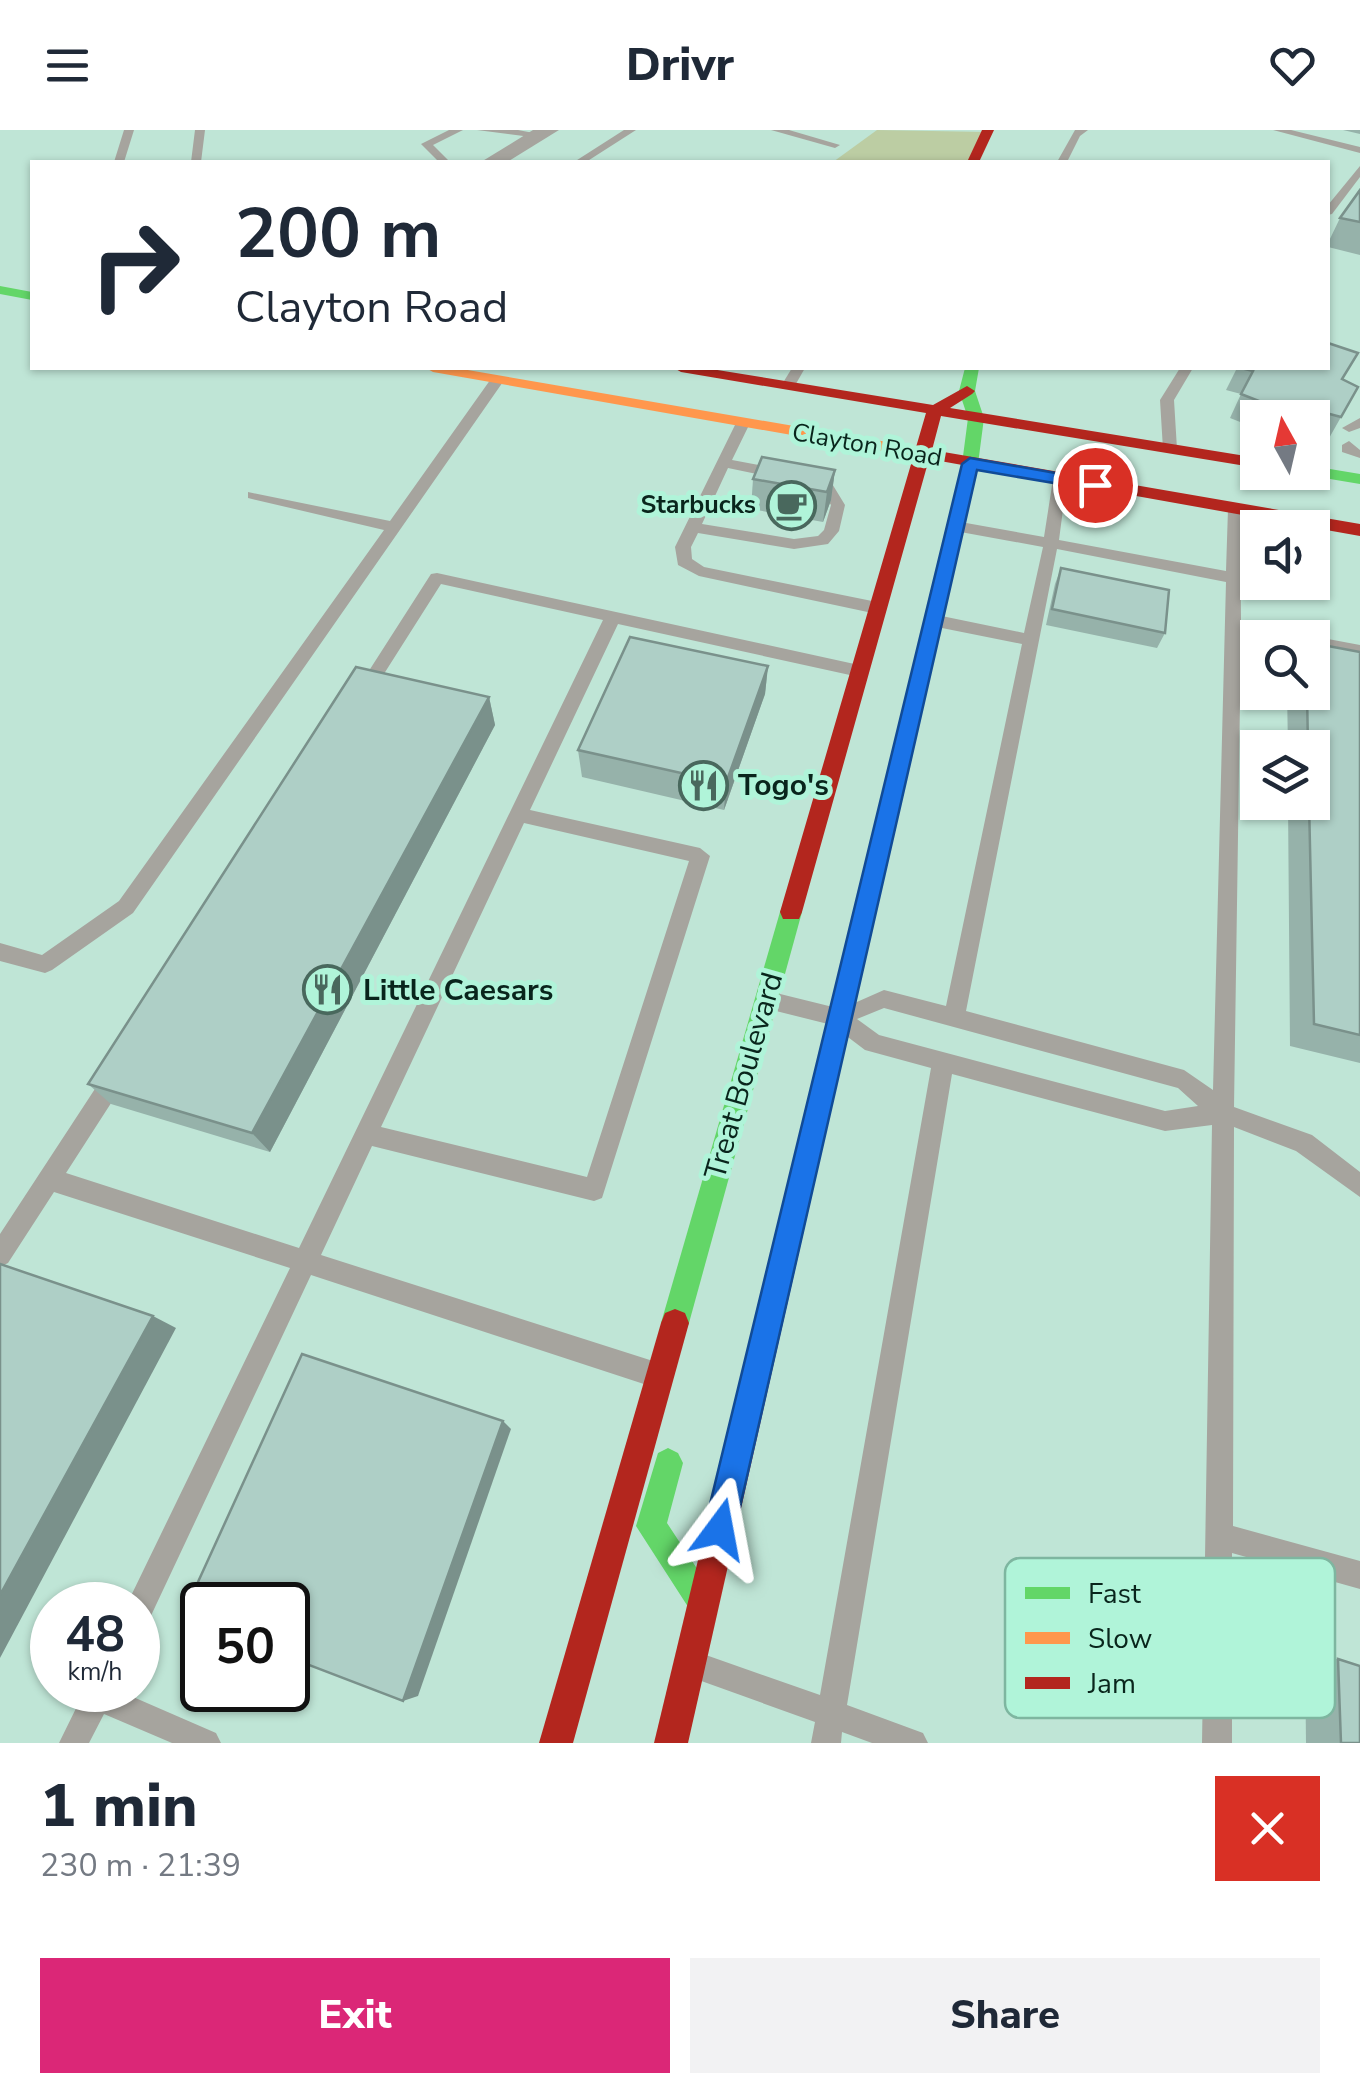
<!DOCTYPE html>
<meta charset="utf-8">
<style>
body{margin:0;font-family:"Nunito Sans",sans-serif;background:#f2f2f3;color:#1f2937;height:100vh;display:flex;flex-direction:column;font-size:38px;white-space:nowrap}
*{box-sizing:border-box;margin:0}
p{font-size:32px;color:#747a83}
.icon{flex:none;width:55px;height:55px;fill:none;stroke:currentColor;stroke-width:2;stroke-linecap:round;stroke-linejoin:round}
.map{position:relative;height:1613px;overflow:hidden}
.details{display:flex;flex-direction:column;background:#fff;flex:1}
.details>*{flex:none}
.top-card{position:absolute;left:30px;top:30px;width:1300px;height:210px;border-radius:0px;box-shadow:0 2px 8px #0004;background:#fff;color:#1f2937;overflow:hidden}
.needle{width:65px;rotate:352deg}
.fabs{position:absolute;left:1240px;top:270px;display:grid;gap:20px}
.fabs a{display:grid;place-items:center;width:90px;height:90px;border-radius:0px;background:#fff;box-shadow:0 2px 8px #0004;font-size:50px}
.speed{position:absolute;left:30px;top:1452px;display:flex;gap:20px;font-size:50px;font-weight:700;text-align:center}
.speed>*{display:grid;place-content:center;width:130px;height:130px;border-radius:50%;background:#fff;box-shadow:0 2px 8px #0004;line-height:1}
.speed small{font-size:25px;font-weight:400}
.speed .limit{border:5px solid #111;border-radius:15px;background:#fff;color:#111}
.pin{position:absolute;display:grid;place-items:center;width:85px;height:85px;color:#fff;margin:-42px;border:5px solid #fff;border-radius:50%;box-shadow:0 2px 10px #0007}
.me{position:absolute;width:110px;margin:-55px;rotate:13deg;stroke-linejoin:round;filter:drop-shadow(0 0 8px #0008)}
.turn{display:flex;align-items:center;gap:35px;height:210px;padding:0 40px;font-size:45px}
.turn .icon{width:130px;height:130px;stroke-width:2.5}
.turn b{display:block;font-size:70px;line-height:85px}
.round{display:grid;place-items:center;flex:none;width:105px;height:105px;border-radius:0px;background:#f2f2f3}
.head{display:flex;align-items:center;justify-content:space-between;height:170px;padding:0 40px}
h1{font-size:60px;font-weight:800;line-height:75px}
.primary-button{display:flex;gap:20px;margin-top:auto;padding:20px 40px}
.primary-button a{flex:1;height:115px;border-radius:0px;background:#db2777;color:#fff;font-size:40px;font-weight:800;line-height:115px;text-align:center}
.primary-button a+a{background:#f2f2f3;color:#1f2937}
header{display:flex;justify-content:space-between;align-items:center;height:130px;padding:0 40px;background:#fff;font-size:45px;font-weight:800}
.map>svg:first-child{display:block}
</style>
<header><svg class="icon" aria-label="menu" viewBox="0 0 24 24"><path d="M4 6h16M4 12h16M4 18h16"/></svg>Drivr<svg class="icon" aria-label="heart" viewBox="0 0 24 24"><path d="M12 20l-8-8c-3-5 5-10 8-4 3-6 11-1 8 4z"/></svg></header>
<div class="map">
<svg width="1360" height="1613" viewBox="0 0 1360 1613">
<rect width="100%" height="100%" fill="#bfe5d6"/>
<polygon fill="#bccda3" points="877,0 986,2 973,32 833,32"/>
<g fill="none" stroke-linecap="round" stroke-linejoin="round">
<g fill="#a6a49e" fill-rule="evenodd">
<polygon points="124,0 134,0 124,32 114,32"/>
<polygon points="195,0 205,0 201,32 191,32"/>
<polygon points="449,0 463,0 433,15 450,32 439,32 421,14"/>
<polygon points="477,0 518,0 544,5 539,8"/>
<polygon points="624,0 636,0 586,32 574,32"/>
<polygon points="771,0 789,0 840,15 835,18"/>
<polygon points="1075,0 1088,0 1080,6 1067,32 1057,32"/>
<polygon points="1273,0 1291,0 1360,17 1360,23"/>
<polygon points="1360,36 1360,47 1332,84 1328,85 1328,75"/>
<polygon points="792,238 805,238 793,259 783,259 781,256"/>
<polygon points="1180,238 1193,238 1174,270 1177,319 1170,323 1163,319 1160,270"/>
<polygon points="493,246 505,249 133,783 52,840 45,843 0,831 0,813 42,825 119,771 384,400 248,368 248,362 390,391"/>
<polygon points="1360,288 1360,298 1349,302 1342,298"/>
<path d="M 743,289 L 750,293 L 732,330 L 780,339 L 787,344 L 780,349 L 728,338 L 702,394 L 794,409 L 818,406 L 824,400 L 831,375 C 819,355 815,361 802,349 L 809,344 L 831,352 L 845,375 L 839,401 L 828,414 L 794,419 L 698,403 L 691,417 L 692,429 L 704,437 L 877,472 L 885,478 L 883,482 L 877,484 L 699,446 L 678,435 L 675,417 L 736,293 Z"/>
<polygon points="1349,311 1360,320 1360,328 1342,322 1342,315"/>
<path d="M 1060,344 L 1067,349 L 1059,410 L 1226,441 L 1228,379 L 1230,376 L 1240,376 L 1241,492 L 1292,502 L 1300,508 L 1261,508 L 1241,503 L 1234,977 L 1312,1005 L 1360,1042 L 1360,1067 L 1296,1021 L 1234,997 L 1233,1396 L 1360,1431 L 1360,1459 L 1232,1423 L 1232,1613 L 1202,1613 L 1212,995 L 1165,1001 L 952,944 L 847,1575 L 923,1603 L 928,1613 L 872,1613 L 842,1602 L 841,1613 L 811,1613 L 815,1592 L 693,1548 L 689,1538 L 693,1528 L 703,1524 L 820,1565 L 931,938 L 865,920 L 832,895 L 768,879 L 761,876 L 758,870 L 761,864 L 768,861 L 841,879 L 884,860 L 946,876 L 1022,514 L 932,496 L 924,490 L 932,484 L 1024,503 L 1043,417 L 955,401 L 947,396 L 955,391 L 1044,407 L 1053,349 ZM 1057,419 L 1226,452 L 1213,960 L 1184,940 L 966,881 ZM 884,878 L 1178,958 L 1198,976 L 1165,981 L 879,905 L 857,889 Z"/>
<path d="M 437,443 L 859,535 L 867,541 L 859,547 L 618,494 L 530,680 L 700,718 L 710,726 L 602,1068 L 594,1071 L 372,1016 L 321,1125 L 653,1231 L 662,1235 L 666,1244 L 662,1253 L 653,1257 L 311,1145 L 148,1492 L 138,1496 L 138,1475 L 127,1475 L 128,1472 L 290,1138 L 54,1062 L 8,1133 L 0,1137 L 0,1104 L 108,939 L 116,936 L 124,939 L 127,946 L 124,953 L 66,1043 L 299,1118 L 603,490 L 441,454 L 368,569 L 356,569 L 353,565 L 356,561 L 431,444 ZM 524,693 L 689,731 L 587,1047 L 381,997 Z"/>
<polygon points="1312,506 1360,515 1360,527 1312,518 1312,508 1308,508"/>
<polygon points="85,1560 117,1560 216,1603 221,1613 172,1613 104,1584 89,1613 59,1613"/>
</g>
<polygon fill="#a6a49e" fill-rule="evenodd" points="533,0 559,0 507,32 481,32"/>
<g fill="#63d668" fill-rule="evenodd">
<polygon points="0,156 32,162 32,170 0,164"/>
<polygon points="965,238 979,238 975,261 984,288 978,334 813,1060 809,1069 800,1073 791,1069 787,1060 962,334 968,288 959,261"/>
<polygon points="1312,336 1360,344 1360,354 1306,345 1312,342"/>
<polygon points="791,773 799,775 802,782 689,1193 685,1203 675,1207 665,1203 661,1193 780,782 783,775"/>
<polygon points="668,1318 678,1323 683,1333 667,1393 719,1472 714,1483 703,1488 692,1483 636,1396 658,1323"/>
</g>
<polygon fill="#ff974d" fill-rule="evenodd" points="426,238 456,238 922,318 930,323 922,328 433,242"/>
<g fill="#b3261e" fill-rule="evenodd">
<polygon points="982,0 994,0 979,32 967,32"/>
<polygon points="674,238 705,238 933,275 967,256 975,261 972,264 950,278 1258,328 1258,338 941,286 932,320 1360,394 1360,406 929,329 802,782 799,789 783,789 780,782 926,283 681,242"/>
<polygon points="800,1047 809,1051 813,1060 688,1613 654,1613 787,1060 791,1051"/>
<polygon points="675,1179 685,1183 689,1193 573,1613 539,1613 661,1193 665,1183"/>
</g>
</g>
<g fill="#96b2aa">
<polygon points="1343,0 1360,0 1360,4"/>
<polygon points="1360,60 1360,125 1328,117 1328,113 1340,88"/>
<polygon points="1237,238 1328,238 1343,250 1358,257 1328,310 1312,306 1312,288 1258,288 1258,299 1230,288 1241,264 1226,260"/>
<polygon points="835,340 831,370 823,392 751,379 753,349"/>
<polygon points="1061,438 1165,503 1157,518 1046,495 1055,454"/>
<polygon points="1360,522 1360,933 1290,916 1288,672 1312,672 1312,618 1288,618 1287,562 1312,562"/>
<polygon points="768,536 765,564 724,680 582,647 578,620"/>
<polygon points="489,567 495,595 270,1022 111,974 88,954"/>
<polygon points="1305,1526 1338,1529 1360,1613 1306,1613"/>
</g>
<g fill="#7a918b">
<polygon points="835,340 831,370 823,392 827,362"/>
<polygon points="768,536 765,564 724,680 726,653"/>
<polygon points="489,567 495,595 270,1022 252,1003"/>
<polygon points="153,1186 176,1198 0,1528 0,1465"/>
<polygon points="503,1291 511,1299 418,1566 403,1571"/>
</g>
<g fill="#aecfc6" stroke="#7a918b" stroke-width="2.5">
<polygon points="1360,60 1360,92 1340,88"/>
<polygon points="1328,213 1358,223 1342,249 1358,257 1341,287 1311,279 1308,288 1303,288 1241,264 1253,241 1241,238 1328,238"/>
<polygon points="762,327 835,340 827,362 753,349"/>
<polygon points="1061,438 1169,460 1165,503 1052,479"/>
<polygon points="630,507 768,536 726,653 578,620"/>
<polygon points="1312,513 1360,522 1360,905 1314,894 1309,672 1312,672 1312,618 1308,618 1307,562 1312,562"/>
<polygon points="356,537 489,567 252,1003 88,954"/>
<polygon points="0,1134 153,1186 0,1465"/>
<polygon points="302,1224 503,1291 403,1571 288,1527 288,1475 202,1475 202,1495 182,1487"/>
<polygon points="1338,1529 1360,1536 1360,1613 1341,1613"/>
</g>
<polygon fill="#1a73e8" stroke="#114b97" stroke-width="2.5" points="970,328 1095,350 1104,355 1095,360 977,340 735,1399 730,1410 720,1414 709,1410 704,1399 962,334"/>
<defs>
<symbol id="cafe-ring" viewBox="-11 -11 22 22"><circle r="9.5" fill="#b0f4d9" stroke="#49685d" stroke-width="1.5"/><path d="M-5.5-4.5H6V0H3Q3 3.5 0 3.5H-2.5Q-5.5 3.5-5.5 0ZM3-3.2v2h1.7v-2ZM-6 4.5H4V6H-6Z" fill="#49685d"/></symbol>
<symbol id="restaurant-ring" viewBox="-11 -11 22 22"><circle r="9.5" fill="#b0f4d9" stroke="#49685d" stroke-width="1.5"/><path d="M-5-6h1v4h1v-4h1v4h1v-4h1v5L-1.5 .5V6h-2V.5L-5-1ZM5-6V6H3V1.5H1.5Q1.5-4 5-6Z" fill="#49685d"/></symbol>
</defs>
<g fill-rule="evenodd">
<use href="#cafe-ring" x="764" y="348" width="55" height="55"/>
<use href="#restaurant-ring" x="676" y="628" width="55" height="55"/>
<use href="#restaurant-ring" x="300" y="832" width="55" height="55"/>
</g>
<g text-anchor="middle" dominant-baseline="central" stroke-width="10" stroke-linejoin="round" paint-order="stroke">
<g font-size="25" fill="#09251c" stroke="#b0f4d9">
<text transform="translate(867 315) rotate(10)">Clayton Road</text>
</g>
<g font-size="25" font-weight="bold" fill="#09251c" stroke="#b0f4d9" text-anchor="end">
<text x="756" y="375">Starbucks</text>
</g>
<g font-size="30" font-weight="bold" fill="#09251c" stroke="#b0f4d9" text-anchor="start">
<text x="738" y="655">Togo's</text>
<text x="363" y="860">Little Caesars</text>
</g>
<g font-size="30" fill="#09251c" stroke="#b0f4d9">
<text transform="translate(744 946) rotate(-74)">Treat Boulevard</text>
</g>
</g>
<rect x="1005" y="1428" width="330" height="160" rx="15" fill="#b0f4d9" stroke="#7eb6a0" stroke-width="2.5"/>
<rect x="1025" y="1457" width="45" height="12" fill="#63d668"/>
<rect x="1025" y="1502" width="45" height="12" fill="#ff974d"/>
<rect x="1025" y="1547" width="45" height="12" fill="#b3261e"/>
<g font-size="28" fill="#09251c">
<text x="1088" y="1473">Fast</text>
<text x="1088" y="1518">Slow</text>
<text x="1088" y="1563">Jam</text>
</g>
</svg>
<div class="fabs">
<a><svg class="needle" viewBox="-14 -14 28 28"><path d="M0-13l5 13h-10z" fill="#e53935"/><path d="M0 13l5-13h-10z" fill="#747a83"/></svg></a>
<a><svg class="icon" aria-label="sound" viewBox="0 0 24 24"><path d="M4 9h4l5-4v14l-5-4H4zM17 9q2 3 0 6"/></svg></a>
<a><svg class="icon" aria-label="search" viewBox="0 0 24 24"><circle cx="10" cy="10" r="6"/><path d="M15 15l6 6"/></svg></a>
<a><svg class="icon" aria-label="layers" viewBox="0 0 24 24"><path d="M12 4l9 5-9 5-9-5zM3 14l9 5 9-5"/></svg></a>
</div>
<div class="speed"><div>48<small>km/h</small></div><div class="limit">50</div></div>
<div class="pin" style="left:1095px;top:355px;background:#d93025"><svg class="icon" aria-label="arrive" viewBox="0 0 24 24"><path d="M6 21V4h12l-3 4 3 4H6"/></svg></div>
<svg class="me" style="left:720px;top:1399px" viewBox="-20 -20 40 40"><path d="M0-17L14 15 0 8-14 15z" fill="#1a73e8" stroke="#fff" stroke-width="4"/></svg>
<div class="top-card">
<div class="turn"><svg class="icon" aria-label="right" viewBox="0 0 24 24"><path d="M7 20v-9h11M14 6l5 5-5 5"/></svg><div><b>200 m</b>Clayton Road</div></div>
</div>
</div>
<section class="details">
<div class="head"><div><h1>1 min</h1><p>230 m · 21:39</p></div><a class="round" style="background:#d93025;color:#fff"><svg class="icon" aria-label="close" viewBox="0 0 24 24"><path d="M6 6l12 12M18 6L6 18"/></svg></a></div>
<div class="primary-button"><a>Exit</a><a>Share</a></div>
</section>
